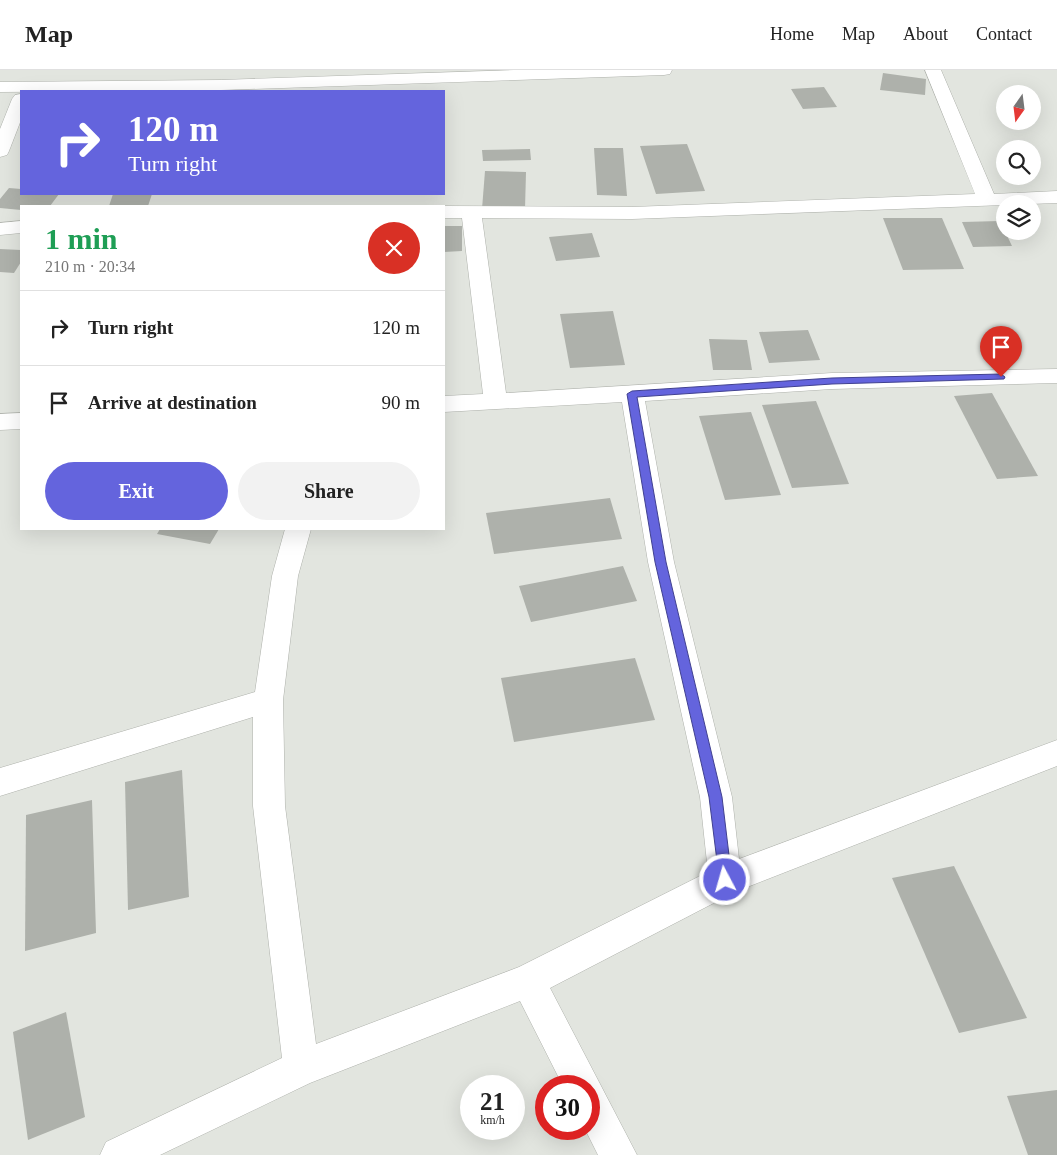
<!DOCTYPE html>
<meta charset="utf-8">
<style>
body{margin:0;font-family:Georgia,serif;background:#f2f2f2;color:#222;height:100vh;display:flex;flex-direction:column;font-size:19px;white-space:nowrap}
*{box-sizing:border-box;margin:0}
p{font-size:16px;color:#767676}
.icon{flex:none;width:28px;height:28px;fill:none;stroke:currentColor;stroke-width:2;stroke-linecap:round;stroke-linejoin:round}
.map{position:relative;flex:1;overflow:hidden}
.drawer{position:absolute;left:20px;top:135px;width:425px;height:325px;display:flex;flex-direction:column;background:#fff;border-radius:0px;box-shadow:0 5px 20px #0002}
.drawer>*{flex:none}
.hud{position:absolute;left:20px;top:20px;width:425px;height:105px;border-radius:0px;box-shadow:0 5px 20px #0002;background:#6464dd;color:#fff;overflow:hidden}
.needle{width:32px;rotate:194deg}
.buttons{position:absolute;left:996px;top:15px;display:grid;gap:10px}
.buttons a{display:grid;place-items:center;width:45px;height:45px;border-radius:50%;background:#fff;box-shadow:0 5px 20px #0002;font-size:25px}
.speed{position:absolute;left:460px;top:1005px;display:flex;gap:10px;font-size:25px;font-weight:700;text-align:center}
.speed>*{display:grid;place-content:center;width:65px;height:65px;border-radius:50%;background:#fff;box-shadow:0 5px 20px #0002;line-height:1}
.speed small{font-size:12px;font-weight:400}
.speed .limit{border:8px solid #d22;background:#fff;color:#111}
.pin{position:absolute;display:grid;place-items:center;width:42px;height:42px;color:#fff;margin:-51px -21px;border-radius:50% 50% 50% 0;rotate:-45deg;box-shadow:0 0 5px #0007}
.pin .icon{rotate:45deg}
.me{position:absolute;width:55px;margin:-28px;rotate:354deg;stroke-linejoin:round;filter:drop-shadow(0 0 4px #0008)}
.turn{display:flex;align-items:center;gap:18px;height:105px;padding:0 25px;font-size:22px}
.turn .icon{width:65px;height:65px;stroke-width:2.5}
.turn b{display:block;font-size:35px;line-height:42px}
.round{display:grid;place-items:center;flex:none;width:52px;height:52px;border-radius:26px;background:#f2f2f2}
.headline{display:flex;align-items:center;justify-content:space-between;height:85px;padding:0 25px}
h1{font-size:30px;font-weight:800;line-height:38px;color:#1e9e55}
.primary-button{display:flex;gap:10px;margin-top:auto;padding:10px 25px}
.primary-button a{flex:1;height:58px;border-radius:30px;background:#6464dd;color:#fff;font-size:20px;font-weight:800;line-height:58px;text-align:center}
.primary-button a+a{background:#f2f2f2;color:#222}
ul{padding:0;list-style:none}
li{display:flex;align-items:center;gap:15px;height:75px;padding:0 25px;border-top:1px solid #e0e0e0}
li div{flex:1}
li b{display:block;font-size:19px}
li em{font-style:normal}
header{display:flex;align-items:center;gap:30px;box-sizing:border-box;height:70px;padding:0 25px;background:#fff;border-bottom:1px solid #e0e0e0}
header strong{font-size:24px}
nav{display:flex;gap:28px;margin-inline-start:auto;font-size:18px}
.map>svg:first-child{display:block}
</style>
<header>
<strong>Map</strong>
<nav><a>Home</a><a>Map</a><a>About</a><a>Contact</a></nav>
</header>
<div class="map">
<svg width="1057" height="1085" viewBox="0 0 1057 1085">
<rect width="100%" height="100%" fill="#e2e5df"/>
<g fill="#aeb1ab">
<polygon points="883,3 926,9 925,25 880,20"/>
<polygon points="824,17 837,37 803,39 791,19"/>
<polygon points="687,74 705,121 656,124 640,76"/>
<polygon points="594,78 623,78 627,126 597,125"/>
<polygon points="530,79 531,90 483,91 482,80"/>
<polygon points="485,101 526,102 525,139 482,139"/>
<polygon points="9,118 21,119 21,124 59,124 50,136 21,136 21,140 0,138 0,129"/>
<polygon points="113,124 152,124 148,136 109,136"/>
<polygon points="883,148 942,148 964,199 903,200"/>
<polygon points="1000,151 1012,176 973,177 962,152"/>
<polygon points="444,156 462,156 462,181 444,182"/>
<polygon points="592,163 600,187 556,191 549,167"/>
<polygon points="0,179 21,180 21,192 14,203 0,202"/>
<polygon points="613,241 625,295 570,298 560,244"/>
<polygon points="808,260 820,290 769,293 759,262"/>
<polygon points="709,269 747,270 752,300 713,300"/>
<polygon points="992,323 1038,406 997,409 954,326"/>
<polygon points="816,331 849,414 792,418 762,335"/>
<polygon points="751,342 781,425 725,430 699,346"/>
<polygon points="610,428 622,469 494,484 486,443"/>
<polygon points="160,459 219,459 210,474 157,464"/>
<polygon points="623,496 637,531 531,552 519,516"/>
<polygon points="635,588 655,650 514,672 501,608"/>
<polygon points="182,700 189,827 128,840 125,712"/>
<polygon points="92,730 96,863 25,881 26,745"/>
<polygon points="954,796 1027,948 959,963 892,808"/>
<polygon points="66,942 85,1047 28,1070 13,962"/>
<polygon points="1057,1020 1057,1085 1028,1085 1007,1026"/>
</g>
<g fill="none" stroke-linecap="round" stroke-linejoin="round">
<defs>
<g id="minor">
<polygon points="514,0 672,0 670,4 664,5 221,20 0,22 0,12 221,10"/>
<polygon points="925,0 941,0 994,124 1057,121 1057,133 632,149 482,148 506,323 832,303 1057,299 1057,313 832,319 645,331 674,492 732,727 739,789 1057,670 1057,696 737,821 550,918 637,1085 598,1085 585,1059 589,1059 589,1016 563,1016 520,931 310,1013 160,1085 100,1085 106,1072 282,988 253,736 253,647 0,726 0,698 255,622 272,506 285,459 311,459 298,506 283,630 285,736 316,974 519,897 708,802 700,727 648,492 622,332 444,342 444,326 483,324 462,148 444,148 443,136 632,137 975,124"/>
<polygon points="21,24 21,50 9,81 7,85 0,87 0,59 12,29 15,25"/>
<polygon points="21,151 21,163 0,165 0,153"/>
<polygon points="21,343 21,359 0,360 0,344"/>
</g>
</defs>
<use href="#minor" stroke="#aeb1ab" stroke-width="1"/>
<use href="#minor" fill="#fff" fill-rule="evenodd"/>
</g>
<polygon fill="#6464dd" stroke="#414190" points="1001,304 1005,307 1004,309 832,314 637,327 666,492 722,727 732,810 730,815 725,816 720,815 709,727 655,492 627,324 632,321 832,308"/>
</svg>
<div class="buttons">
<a><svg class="needle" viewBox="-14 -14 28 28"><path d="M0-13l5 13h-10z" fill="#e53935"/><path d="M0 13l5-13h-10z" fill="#767676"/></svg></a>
<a><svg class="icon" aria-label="search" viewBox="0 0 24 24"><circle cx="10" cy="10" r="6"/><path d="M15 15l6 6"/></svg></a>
<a><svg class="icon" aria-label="layers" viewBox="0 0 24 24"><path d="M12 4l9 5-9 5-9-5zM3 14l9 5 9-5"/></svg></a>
</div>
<div class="speed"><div>21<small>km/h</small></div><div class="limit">30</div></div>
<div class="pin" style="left:1001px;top:307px;background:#d93025"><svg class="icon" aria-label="arrive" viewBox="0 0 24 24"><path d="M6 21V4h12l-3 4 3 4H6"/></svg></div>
<svg class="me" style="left:725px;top:810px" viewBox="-20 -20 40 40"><circle r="17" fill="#6464dd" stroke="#fff" stroke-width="3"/><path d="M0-11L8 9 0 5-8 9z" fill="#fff"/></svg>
<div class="hud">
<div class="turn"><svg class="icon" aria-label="right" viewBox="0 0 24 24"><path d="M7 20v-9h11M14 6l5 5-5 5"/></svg><div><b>120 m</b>Turn right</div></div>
</div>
<section class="drawer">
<div class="headline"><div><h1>1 min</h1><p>210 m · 20:34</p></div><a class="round" style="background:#d93025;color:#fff"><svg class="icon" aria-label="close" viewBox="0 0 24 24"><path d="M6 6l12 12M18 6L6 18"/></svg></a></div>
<ul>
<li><svg class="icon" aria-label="right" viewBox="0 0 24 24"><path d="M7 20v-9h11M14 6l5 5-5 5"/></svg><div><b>Turn right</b></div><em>120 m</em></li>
<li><svg class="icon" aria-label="arrive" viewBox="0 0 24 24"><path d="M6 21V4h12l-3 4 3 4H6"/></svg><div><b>Arrive at destination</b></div><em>90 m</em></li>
</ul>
<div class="primary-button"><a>Exit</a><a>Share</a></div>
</section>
</div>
